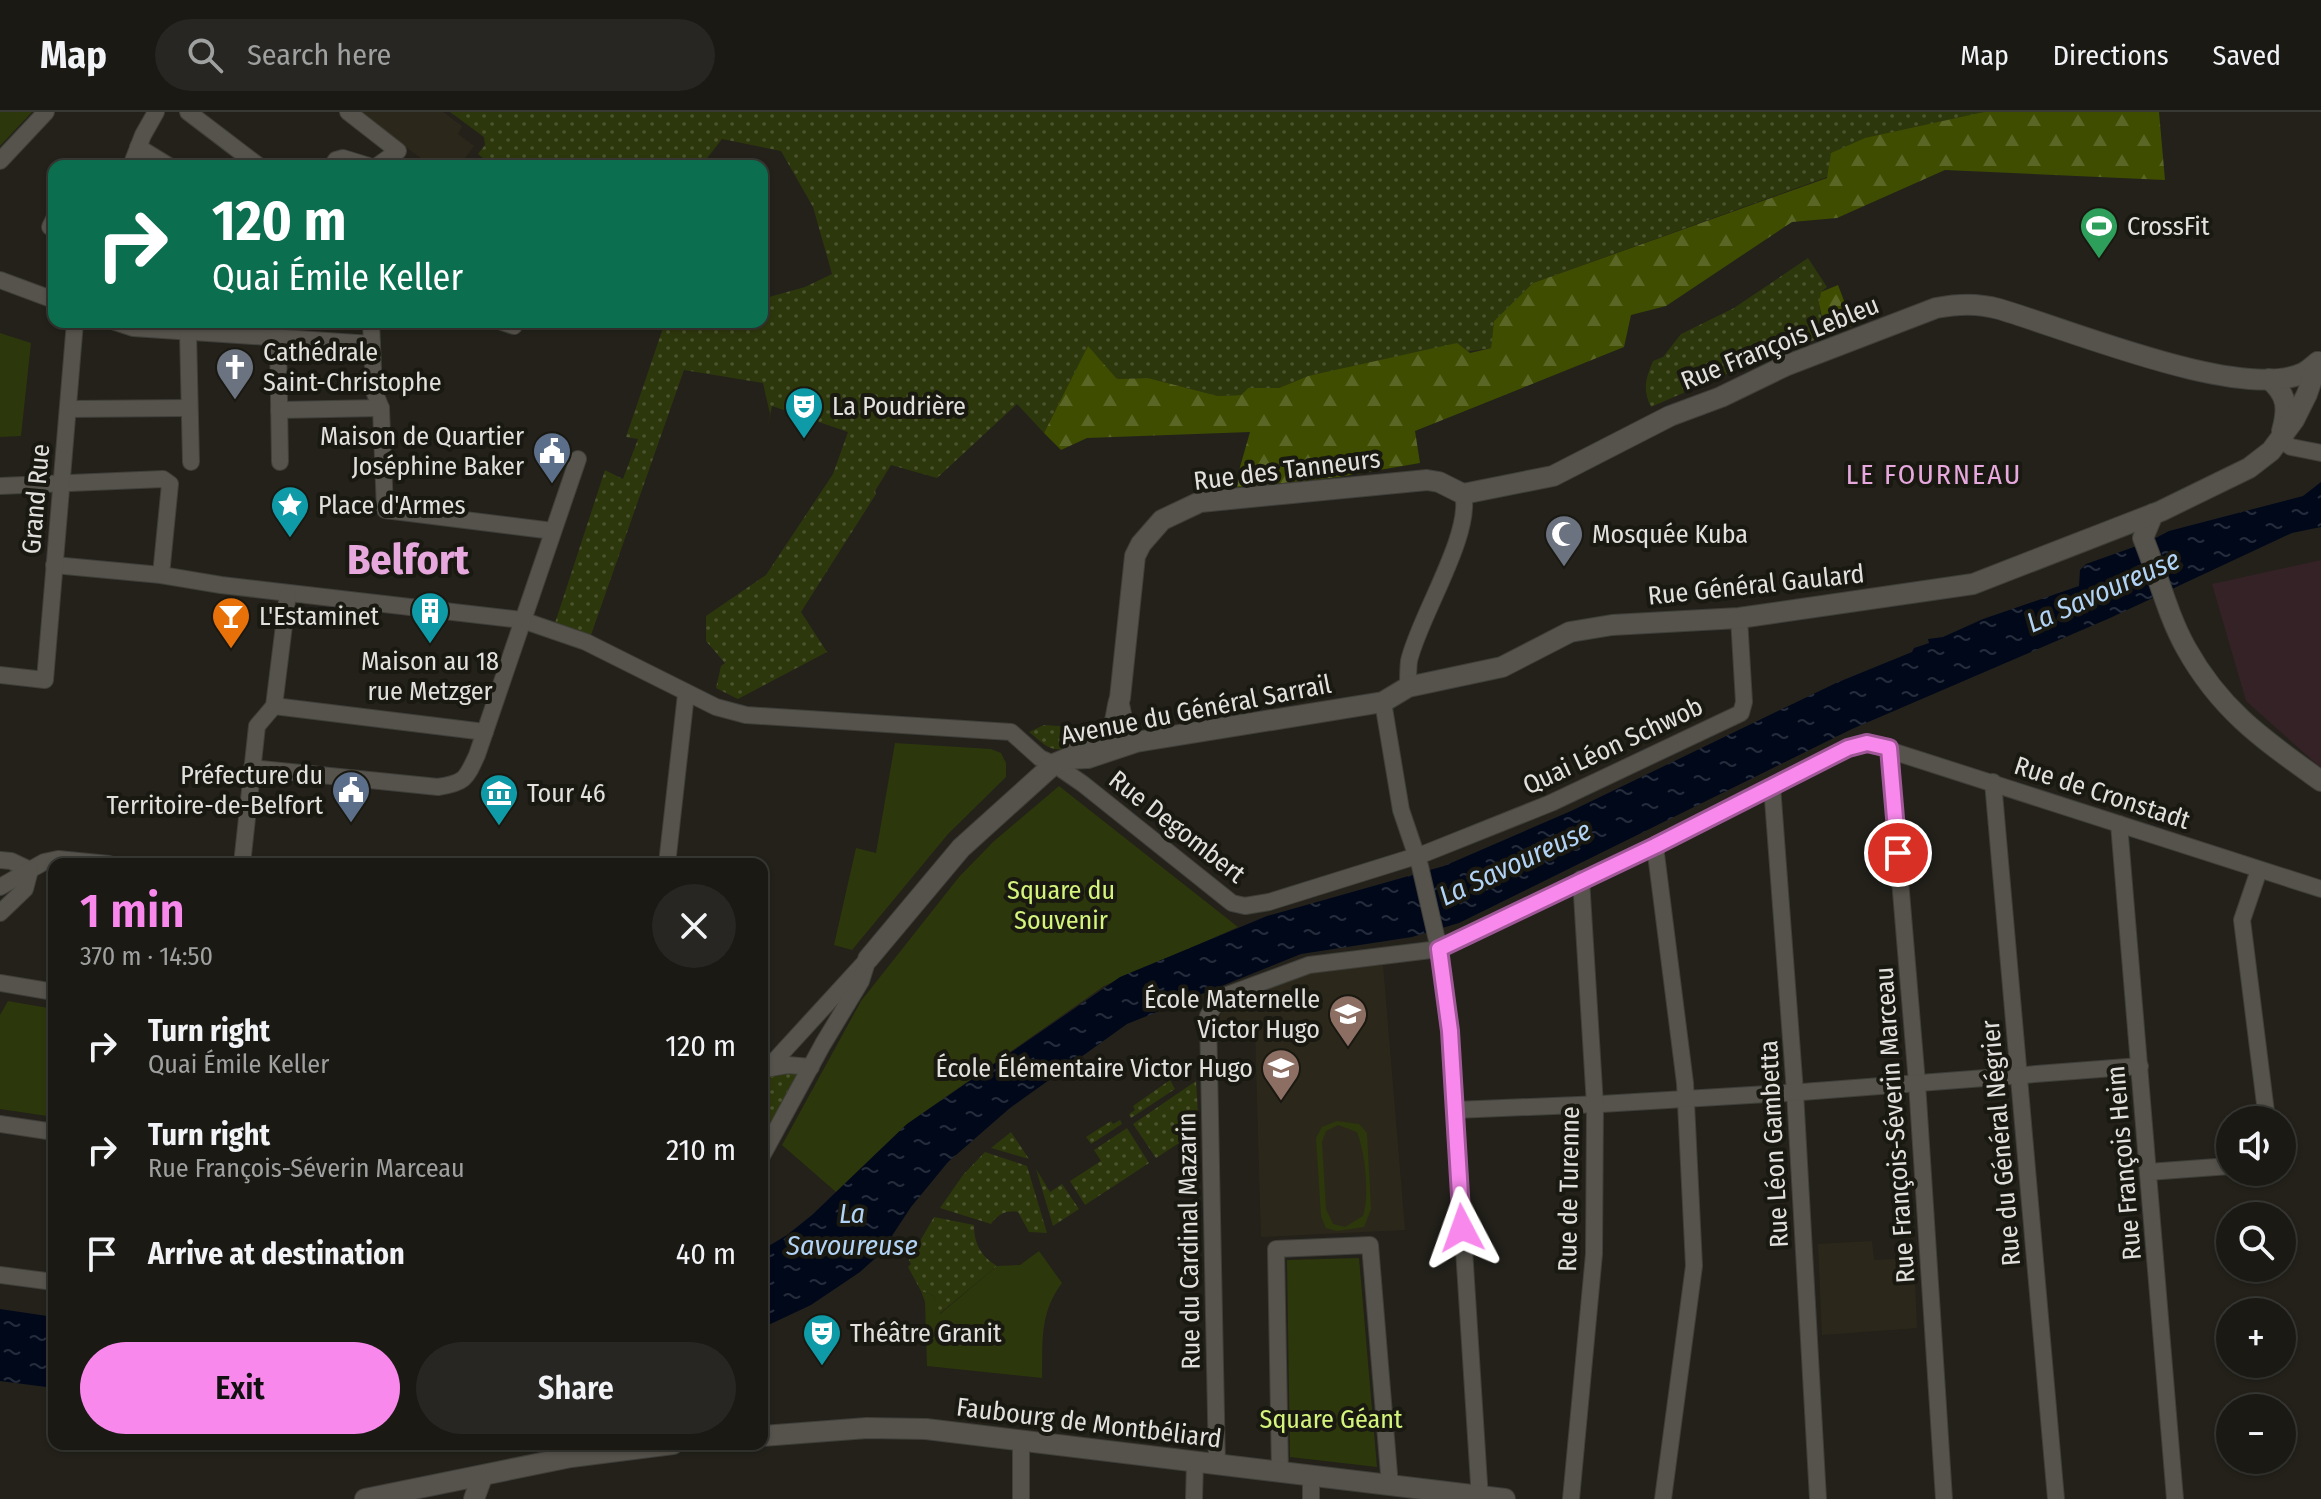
<!DOCTYPE html>
<meta charset="utf-8">
<style>
body{margin:0;font-family:"Fira Sans Condensed",sans-serif;background:#272622;color:#f1f3f6;height:100vh;display:flex;flex-direction:column;font-size:30px;white-space:nowrap}
*{box-sizing:border-box;margin:0}
p{font-size:26px;color:#9fa0a0}
.icon{flex:none;width:44px;height:44px;fill:none;stroke:currentColor;stroke-width:2;stroke-linecap:round;stroke-linejoin:round}
.map{position:relative;flex:1;overflow:hidden}
.drawer{position:absolute;left:48px;top:746px;width:720px;height:592px;display:flex;flex-direction:column;background:#1a1914;border-radius:16px;box-shadow:0 2px 6px #0004,0 0 0 2px #383834}
.drawer>*{flex:none}
.banner{position:absolute;left:48px;top:48px;width:720px;height:168px;border-radius:16px;box-shadow:0 2px 6px #0004,0 0 0 2px #383834;background:#0b6e4f;color:#fff;overflow:hidden}
.controls{position:absolute;left:2216px;top:994px;display:grid;gap:16px}
.controls a{display:grid;place-items:center;width:80px;height:80px;border-radius:50%;background:#1a1914;box-shadow:0 2px 6px #0004,0 0 0 2px #383834;font-size:40px}
.pin{position:absolute;display:grid;place-items:center;width:68px;height:68px;color:#fff;margin:-34px;border:4px solid #fff;border-radius:50%;box-shadow:0 2px 8px #0007}
.me{position:absolute;width:88px;margin:-44px;rotate:356deg;stroke-linejoin:round;filter:drop-shadow(0 0 6px #0008)}
.turn{display:flex;align-items:center;gap:28px;height:168px;padding:0 32px;font-size:36px}
.turn .icon{width:104px;height:104px;stroke-width:2.5}
.turn b{display:block;font-size:56px;line-height:68px}
.round{display:grid;place-items:center;flex:none;width:84px;height:84px;border-radius:42px;background:#272622}
.head{display:flex;align-items:center;justify-content:space-between;height:136px;padding:0 32px}
h1{font-size:48px;font-weight:600;line-height:60px;color:#f888eb}
.action{display:flex;gap:16px;margin-top:auto;padding:16px 32px}
.action a{flex:1;height:92px;border-radius:48px;background:#f888eb;color:#111;font-size:32px;font-weight:600;line-height:92px;text-align:center}
.action a+a{background:#272622;color:#f1f3f6}
ul{padding:0;list-style:none}
li{display:flex;align-items:center;gap:24px;height:104px;padding:0 32px}
li div{flex:1}
li b{display:block;font-size:30px}
li em{font-style:normal}
header{display:flex;align-items:center;gap:48px;box-sizing:border-box;height:112px;padding:0 40px;background:#1a1914;border-bottom:2px solid #383834}
header strong{font-size:38px}
nav{display:flex;gap:44px;margin-inline-start:auto;font-size:28px}
.search{width:560px;height:72px;background:#272622;display:flex;align-items:center;gap:20px;box-sizing:border-box;padding:0 28px;border-radius:44px;color:#9fa0a0;font-size:30px}
.map>svg:first-child{display:block}
</style>
<header>
<strong>Map</strong>
<div class="search"><svg class="icon" aria-label="search" viewBox="0 0 24 24"><circle cx="10" cy="10" r="6"/><path d="M15 15l6 6"/></svg>Search here</div>
<nav><a>Map</a><a>Directions</a><a>Saved</a></nav>
</header>
<div class="map">
<svg width="2321" height="1387" viewBox="0 0 2321 1387">
<defs>
<pattern id="grass-dots" width="8" height="8" patternUnits="userSpaceOnUse" patternTransform="scale(2)"><rect width="8" height="8" fill="#2d370c"/><path d="M2 2h.1M6 6h.1" fill="none" stroke="#4b542f" stroke-width="1.8" stroke-linecap="round"/></pattern>
<pattern id="forest-firs" width="22" height="20" patternUnits="userSpaceOnUse" patternTransform="scale(2)"><rect width="22" height="20" fill="#3e4d00"/><path d="M5 1l3.5 6h-7zM16 11l3.5 6h-7z" fill="#5a6625"/></pattern>
<pattern id="water-ripples" width="26" height="14" patternUnits="userSpaceOnUse" patternTransform="scale(2)"><rect width="26" height="14" fill="#00081a"/><path d="M2 4q2-2 4 0t4 0M15 11q2-2 4 0t4 0" fill="none" stroke="#252c3b"/></pattern>
</defs>
<rect width="100%" height="100%" fill="#23211a"/>
<polygon fill="#352227" points="2321,448 2321,656 2246,589 2212,472"/>
<g fill="#2b281b">
<polygon points="360,0 443,0 462,14 458,22 474,34 459,54 431,54"/>
<polygon points="1383,853 1405,1118 1261,1125 1255,916 1220,924 1220,904 1224,894 1306,862"/>
<polygon points="1872,1129 1874,1148 1914,1146 1917,1216 1822,1223 1818,1132"/>
</g>
<g fill="url(#grass-dots)">
<polygon points="450,0 1984,0 1827,65 1533,171 1494,209 1491,236 1308,264 1279,276 1248,276 1241,283 1218,284 1148,266 1117,267 1088,235 1044,321 1017,292 937,366 891,353 875,379 876,382 801,500 827,540 738,587 716,576 721,554 725,551 706,529 706,504 766,463 833,362 848,320 772,294 768,314 770,302 763,271 684,258 591,523 555,511 605,358 623,367 638,327 626,325 665,210 762,210 762,187 805,175 832,162 813,95 781,39 722,27 701,54 493,54 478,42 485,33 484,25"/>
<path d="M 1808,146 L 1827,175 L 1821,180 C 1818,196 1819,212 1834,221 L 1759,248 L 1651,295 C 1642,277 1646,266 1653,249 L 1663,245 L 1681,222 L 1734,196 Z"/>
<path d="M 1044,613 L 1105,617 C 1093,626 1066,642 1051,636 C 1043,633 1036,625 1029,620 Z"/>
<polygon points="780,960 797,962 768,1016 762,1009 762,970"/>
<polygon points="1170,968 1175,977 1131,1006 1129,1002 1135,998 1133,994"/>
<polygon points="1196,969 1199,1018 1156,1046 1133,1012"/>
<polygon points="1120,1008 1122,1012 1091,1032 1086,1025 1111,1009 1113,1012"/>
<polygon points="1127,1016 1149,1051 1085,1093 1070,1069 1101,1049 1094,1038"/>
<polygon points="1011,1020 1029,1047 991,1036"/>
<path d="M 985,1040 L 1027,1054 L 1047,1121 L 1029,1120 L 1018,1100 C 1006,1098 998,1102 991,1112 L 940,1096 L 963,1063 Z"/>
<polygon points="1036,1057 1050,1080 1062,1072 1079,1097 1053,1114"/>
<path d="M 934,1105 L 974,1113 C 974,1132 981,1144 997,1154 L 939,1202 L 934,1184 L 921,1179 L 908,1155 L 911,1152 L 909,1148 Z"/>
</g>
<g fill="url(#forest-firs)">
<polygon points="1984,0 2159,0 2165,68 1945,58 1837,106 1792,110 1666,194 1631,203 1624,235 1415,319 1420,351 1339,365 1237,376 1240,355 1250,320 1087,326 1061,338 1044,321 1088,234 1117,267 1148,266 1218,284 1241,283 1248,276 1279,276 1308,264 1457,231 1470,241 1491,236 1494,209 1533,171 1827,66 1831,41 1865,26"/>
<polygon points="1838,173 1849,202 1858,201 1862,206 1860,211 1834,221 1823,211 1819,191 1821,180"/>
</g>
<g fill="#2d370c" fill-rule="evenodd">
<polygon points="0,0 32,0 0,34"/>
<polygon points="0,221 31,231 21,324 0,325"/>
<polygon points="895,631 991,637 1001,641 1006,651 1006,665 948,722 852,838 834,833 856,736 876,741"/>
<polygon points="1059,674 1238,815 1104,874 907,1012 836,1080 782,1033 861,889 959,765 993,730"/>
<polygon points="8,889 54,897 54,1005 0,997 0,903"/>
<path d="M 1337,1009 L 1359,1012 L 1367,1021 L 1371,1097 L 1364,1115 L 1337,1119 L 1326,1116 L 1321,1104 L 1316,1026 L 1322,1015 ZM 1338,1013 L 1357,1020 C 1365,1040 1370,1084 1363,1104 L 1345,1115 L 1333,1112 L 1326,1097 L 1322,1030 L 1326,1019 Z"/>
<path d="M 1039,1139 L 1062,1171 C 1039,1202 1043,1229 1042,1266 L 927,1254 L 925,1190 L 921,1179 L 934,1184 L 940,1202 L 997,1154 L 1020,1153 Z"/>
<polygon points="1359,1146 1377,1355 1290,1345 1287,1148"/>
</g>
<g fill="url(#water-ripples)">
<polygon points="2321,370 2321,415 2292,421 2110,506 1852,617 1459,811 1412,825 1301,842 1127,912 1010,996 948,1050 911,1095 880,1142 860,1160 811,1193 762,1216 762,1138 787,1123 812,1103 907,1012 1120,865 1267,804 1444,754 1571,699 1836,571 1912,540 1914,536 1929,531 1928,527 1943,525 1983,507 2079,474 2080,458 2086,452 2148,430 2169,419 2303,384"/>
<polygon points="0,1197 54,1205 54,1276 0,1269"/>
</g>
<g fill="none" stroke-linecap="round" stroke-linejoin="round">
<defs>
<g id="minor">
<polyline points="188,0 259,54"/>
<polyline points="348,0 398,39 377,54"/>
<polyline points="138,35 169,54"/>
<polyline points="0,49 46,0"/>
<polyline points="131,54 143,23 156,0"/>
<polyline points="332,54 336,48 343,46 369,54"/>
<polyline points="50,115 54,107"/>
<polyline points="0,168 54,188"/>
<polyline points="115,210 133,216 372,232"/>
<polyline points="371,210 374,279 381,296 385,398 553,419"/>
<polyline points="502,210 514,214"/>
<polyline points="188,220 191,350"/>
<polyline points="278,226 280,350"/>
<polyline points="68,297 189,296"/>
<polyline points="279,298 381,296"/>
<polyline points="2280,327 2291,335 2321,341"/>
<polyline points="0,374 163,367 170,372 161,463"/>
<polyline points="54,453 161,463 221,473 522,508 586,530 716,595 746,603 1011,620 1040,646 1054,652 1083,672 1232,791 1245,794 1269,790 1426,741 1551,691 1741,601 1744,590 1739,506"/>
<polyline points="0,563 45,568 75,210"/>
<path d="M 1408,575 C 1408,566 1408,557 1409,549 C 1418,507 1473,422 1463,382"/>
<polyline points="1383,590 1401,698 1420,754 1439,837 1450,919 1480,1387"/>
<polyline points="1121,592 1127,621 1136,630"/>
<polyline points="274,594 485,620"/>
<polyline points="274,594 288,481"/>
<polyline points="1889,636 1917,971 1944,1387"/>
<path d="M 252,656 L 438,675 C 465,671 466,667 477,643 L 578,347"/>
<polyline points="1993,670 2056,1387"/>
<polyline points="1772,674 1795,980 1818,1387"/>
<polyline points="2119,712 2175,1387"/>
<polyline points="1655,734 1685,971 1694,1154 1663,1387"/>
<polyline points="0,748 11,749 30,758"/>
<polyline points="242,752 257,614 274,594"/>
<polyline points="667,752 686,582"/>
<polyline points="2259,758 2242,808 2267,1008"/>
<polyline points="0,775 44,750 58,747 109,752"/>
<polyline points="0,801 25,777 30,758"/>
<polyline points="0,871 54,880"/>
<polyline points="768,956 867,848"/>
<polyline points="765,957 788,953 811,955"/>
<polyline points="1455,998 1601,992 1802,980 2140,954"/>
<polyline points="0,1012 54,1020"/>
<polyline points="762,1044 823,932 861,869 868,847"/>
<polyline points="2148,1060 2230,1054"/>
<polyline points="0,1163 54,1170"/>
<polyline points="1217,1353 1208,904 1219,886 1309,853 1439,837 1655,734 1848,636 1867,631 2321,777"/>
<polyline points="1280,1360 1276,1137 1370,1133 1390,1374"/>
<polyline points="1311,1364 1311,1387"/>
<polyline points="1021,1387 1021,1328"/>
<polyline points="1194,1387 1195,1350"/>
<polyline points="1571,1387 1594,1142 1595,993 1581,767"/>
</g>
<polyline id="tertiary" points="474,1387 482,1365"/>
<g id="secondary">
<path d="M 2269,267 C 2288,283 2288,297 2282,319"/>
<path d="M 2153,402 L 2143,426 C 2158,462 2167,502 2186,536 C 2221,599 2264,628 2321,669"/>
<path d="M 1071,643 C 1082,634 1104,630 1111,619 C 1117,610 1116,596 1120,586 L 1135,444 L 1141,432 L 1162,408 L 1200,390 L 1427,368 L 1439,370 L 1463,382 L 1553,364 L 1670,304 L 1721,285 L 1785,254 L 1936,196 C 1958,192 1977,191 1999,197 C 2065,216 2242,290 2303,261 C 2309,258 2314,253 2318,250"/>
<polyline points="868,847 961,736 1054,652 1066,647 1088,646 1136,630 1383,590 1408,575 1502,555 1570,520 1612,513 1739,506 1973,472 2161,399 2249,356 2271,339 2294,308 2307,282 2318,250"/>
<polyline points="762,1324 867,1316 926,1317 1505,1387"/>
<polyline points="365,1387 571,1345 673,1332"/>
</g>
</defs>
<use href="#minor" stroke="#3f3e39" stroke-width="18"/>
<use href="#tertiary" stroke="#3f3e39" stroke-width="22"/>
<use href="#secondary" stroke="#3f3e39" stroke-width="22"/>
<use href="#minor" stroke="#55534b" stroke-width="16"/>
<use href="#tertiary" stroke="#55534b" stroke-width="20"/>
<use href="#secondary" stroke="#55534b" stroke-width="20"/>
</g>
<g fill="none" stroke-linecap="round" stroke-linejoin="round">
<defs>
<polyline id="route" points="1462,1116 1450,919 1439,837 1655,734 1848,636 1867,631 1889,636 1898,741"/>
</defs>
<use href="#route" stroke="#a15899" stroke-width="20"/>
<use href="#route" stroke="#f888eb" stroke-width="14"/>
</g>
<defs>
<symbol id="stadium-pin" viewBox="-11 -11 22 30"><path d="M0 17L-7.5 6A9.5 9.5 0 1 1 7.5 6Z" fill="#2e9e5b" stroke="#191811"/><path d="M0-5a6.5 5 0 1 0 0 10a6.5 5 0 1 0 0-10ZM-3.5-1.8h7v3.6h-7Z" fill="#fff"/></symbol>
<symbol id="church-pin" viewBox="-11 -11 22 30"><path d="M0 17L-7.5 6A9.5 9.5 0 1 1 7.5 6Z" fill="#6b7280" stroke="#191811"/><path d="M-1.2-6h2.4v3.5h3.3v2.4h-3.3V6h-2.4V-.1h-3.3v-2.4h3.3Z" fill="#fff"/></symbol>
<symbol id="theatre-pin" viewBox="-11 -11 22 30"><path d="M0 17L-7.5 6A9.5 9.5 0 1 1 7.5 6Z" fill="#0f9aa8" stroke="#191811"/><path d="M-5-5.5Q0-4 5-5.5V0Q5 5 0 6Q-5 5-5 0ZM-3.3-2.5H-1v1.5H-3.3ZM1-2.5H3.3v1.5H1ZM-2.8 1Q0 5.5 2.8 1Z" fill="#fff"/></symbol>
<symbol id="civic-pin" viewBox="-11 -11 22 30"><path d="M0 17L-7.5 6A9.5 9.5 0 1 1 7.5 6Z" fill="#5c6f8a" stroke="#191811"/><path d="M-.6-6.5H3V-4.5H.6V-3L4-1V1h2V6H-6V1h2V-1L-.6-3ZM-1.2 2.5V6h2.4V2.5Z" fill="#fff"/></symbol>
<symbol id="sight-pin" viewBox="-11 -11 22 30"><path d="M0 17L-7.5 6A9.5 9.5 0 1 1 7.5 6Z" fill="#0f9aa8" stroke="#191811"/><path d="M0-6L1.8-2.2L6-1.7L2.9 1.2L3.7 5.4L0 3.3L-3.7 5.4L-2.9 1.2L-6-1.7L-1.8-2.2Z" fill="#fff"/></symbol>
<symbol id="mosque-pin" viewBox="-11 -11 22 30"><path d="M0 17L-7.5 6A9.5 9.5 0 1 1 7.5 6Z" fill="#6b7280" stroke="#191811"/><path d="M3.5-4.9A6 6 0 1 0 3.5 4.9A5 5 0 1 1 3.5-4.9Z" fill="#fff"/></symbol>
<symbol id="building-pin" viewBox="-11 -11 22 30"><path d="M0 17L-7.5 6A9.5 9.5 0 1 1 7.5 6Z" fill="#0f9aa8" stroke="#191811"/><path d="M-4-6H4V6H1V3H-1V6H-4ZM-2.5-4.3h1.7v1.8h-1.7ZM.8-4.3h1.7v1.8H.8ZM-2.5-1h1.7V.8h-1.7ZM.8-1h1.7V.8H.8Z" fill="#fff"/></symbol>
<symbol id="bar-pin" viewBox="-11 -11 22 30"><path d="M0 17L-7.5 6A9.5 9.5 0 1 1 7.5 6Z" fill="#e8710a" stroke="#191811"/><path d="M-6-5H6L.8 .8V4.5H3.5V6h-7V4.5H-.8V.8Z" fill="#fff"/></symbol>
<symbol id="museum-pin" viewBox="-11 -11 22 30"><path d="M0 17L-7.5 6A9.5 9.5 0 1 1 7.5 6Z" fill="#0f9aa8" stroke="#191811"/><path d="M0-6L6-3V-2H-6V-3ZM-5-1h2V3h-2ZM-1-1h2V3h-2ZM3-1h2V3H3ZM-6 4H6V6H-6Z" fill="#fff"/></symbol>
<symbol id="school-pin" viewBox="-11 -11 22 30"><path d="M0 17L-7.5 6A9.5 9.5 0 1 1 7.5 6Z" fill="#8d6e63" stroke="#191811"/><path d="M0-5L7-2L0 1L-7-2ZM-4 1L0 2.5L4 1V4Q0 6-4 4Z" fill="#fff"/></symbol>
</defs>
<g fill-rule="evenodd">
<use href="#stadium-pin" x="2077" y="92" width="44" height="60"/>
<use href="#church-pin" x="213" y="233" width="44" height="60"/>
<use href="#theatre-pin" x="782" y="272" width="44" height="60"/>
<use href="#civic-pin" x="530" y="317" width="44" height="60"/>
<use href="#sight-pin" x="268" y="371" width="44" height="60"/>
<use href="#mosque-pin" x="1542" y="400" width="44" height="60"/>
<use href="#building-pin" x="408" y="477" width="44" height="60"/>
<use href="#bar-pin" x="209" y="482" width="44" height="60"/>
<use href="#civic-pin" x="329" y="656" width="44" height="60"/>
<use href="#museum-pin" x="477" y="659" width="44" height="60"/>
<use href="#school-pin" x="1326" y="880" width="44" height="60"/>
<use href="#school-pin" x="1259" y="934" width="44" height="60"/>
<use href="#theatre-pin" x="800" y="1199" width="44" height="60"/>
</g>
<g text-anchor="middle" dominant-baseline="central" stroke-width="8" stroke-linejoin="round" paint-order="stroke">
<g font-size="26" fill="#e2e1dd" stroke="#191811" text-anchor="start">
<text x="2127" y="114">CrossFit</text>
<text x="263" y="240">Cathédrale<tspan x="263" dy="30">Saint-Christophe</tspan></text>
<text x="832" y="294">La Poudrière</text>
<text x="524" y="324" text-anchor="end">Maison de Quartier<tspan x="524" dy="30">Joséphine Baker</tspan></text>
<text x="318" y="393">Place d'Armes</text>
<text x="1592" y="422">Mosquée Kuba</text>
<text x="259" y="504">L'Estaminet</text>
<text x="430" y="549" text-anchor="middle">Maison au 18<tspan x="430" dy="30">rue Metzger</tspan></text>
<text x="323" y="663" text-anchor="end">Préfecture du<tspan x="323" dy="30">Territoire-de-Belfort</tspan></text>
<text x="527" y="681">Tour 46</text>
<text x="1320" y="887" text-anchor="end">École Maternelle<tspan x="1320" dy="30">Victor Hugo</tspan></text>
<text x="1253" y="956" text-anchor="end">École Élémentaire Victor Hugo</text>
<text x="850" y="1221">Théâtre Granit</text>
</g>
<g font-size="26" fill="#e2e1dd" stroke="#191811">
<text transform="translate(1780 231) rotate(-22)">Rue François Lebleu</text>
<text transform="translate(1287 358) rotate(-7)">Rue des Tanneurs</text>
<text transform="translate(36 387) rotate(-85)">Grand Rue</text>
<text transform="translate(1756 473) rotate(-6)">Rue Général Gaulard</text>
<text transform="translate(1196 598) rotate(-11)">Avenue du Général Sarrail</text>
<text transform="translate(1613 634) rotate(-25)">Quai Léon Schwob</text>
<text transform="translate(2102 681) rotate(18)">Rue de Cronstadt</text>
<text transform="translate(1177 715) rotate(38)">Rue Degombert</text>
<text transform="translate(1895 1013) rotate(-94)">Rue François-Séverin Marceau</text>
<text transform="translate(2001 1031) rotate(-95)">Rue du Général Négrier</text>
<text transform="translate(1774 1032) rotate(-93)">Rue Léon Gambetta</text>
<text transform="translate(2124 1051) rotate(-95)">Rue François Heim</text>
<text transform="translate(1569 1077) rotate(-89)">Rue de Turenne</text>
<text transform="translate(1189 1129) rotate(-91)">Rue du Cardinal Mazarin</text>
<text transform="translate(1089 1311) rotate(7)">Faubourg de Montbéliard</text>
</g>
<g font-size="26" fill="#d4f47c" stroke="#191811">
<text x="1061" y="778">Square du<tspan x="1061" dy="30">Souvenir</tspan></text>
<text x="1331" y="1307">Square Géant</text>
</g>
<g font-size="28" letter-spacing="2" fill="#e6a8dd" stroke="#191811">
<text x="1934" y="362">LE FOURNEAU</text>
</g>
<g font-size="28" font-style="italic" fill="#b1d3f5" stroke="#191811">
<text transform="translate(2103 479) rotate(-24)">La Savoureuse</text>
<text transform="translate(1515 751) rotate(-25)">La Savoureuse</text>
<text x="852" y="1101">La<tspan x="852" dy="32">Savoureuse</tspan></text>
</g>
<g font-size="42" font-weight="bold" fill="#e6a8dd" stroke="#191811">
<text x="408" y="448">Belfort</text>
</g>
</g>
</svg>
<div class="controls">
<a><svg class="icon" aria-label="sound" viewBox="0 0 24 24"><path d="M4 9h4l5-4v14l-5-4H4zM17 9q2 3 0 6"/></svg></a>
<a><svg class="icon" aria-label="search" viewBox="0 0 24 24"><circle cx="10" cy="10" r="6"/><path d="M15 15l6 6"/></svg></a>
<a>+</a>
<a>−</a>
</div>
<div class="pin" style="left:1898px;top:741px;background:#d93025"><svg class="icon" aria-label="arrive" viewBox="0 0 24 24"><path d="M6 21V4h12l-3 4 3 4H6"/></svg></div>
<svg class="me" style="left:1462px;top:1116px" viewBox="-20 -20 40 40"><path d="M0-17L14 15 0 8-14 15z" fill="#f888eb" stroke="#fff" stroke-width="4"/></svg>
<div class="banner">
<div class="turn"><svg class="icon" aria-label="right" viewBox="0 0 24 24"><path d="M7 20v-9h11M14 6l5 5-5 5"/></svg><div><b>120 m</b>Quai Émile Keller</div></div>
</div>
<section class="drawer">
<div class="head"><div><h1>1 min</h1><p>370 m · 14:50</p></div><a class="round"><svg class="icon" aria-label="close" viewBox="0 0 24 24"><path d="M6 6l12 12M18 6L6 18"/></svg></a></div>
<ul>
<li><svg class="icon" aria-label="right" viewBox="0 0 24 24"><path d="M7 20v-9h11M14 6l5 5-5 5"/></svg><div><b>Turn right</b><p>Quai Émile Keller</p></div><em>120 m</em></li>
<li><svg class="icon" aria-label="right" viewBox="0 0 24 24"><path d="M7 20v-9h11M14 6l5 5-5 5"/></svg><div><b>Turn right</b><p>Rue François-Séverin Marceau</p></div><em>210 m</em></li>
<li><svg class="icon" aria-label="arrive" viewBox="0 0 24 24"><path d="M6 21V4h12l-3 4 3 4H6"/></svg><div><b>Arrive at destination</b></div><em>40 m</em></li>
</ul>
<div class="action"><a>Exit</a><a>Share</a></div>
</section>
</div>
